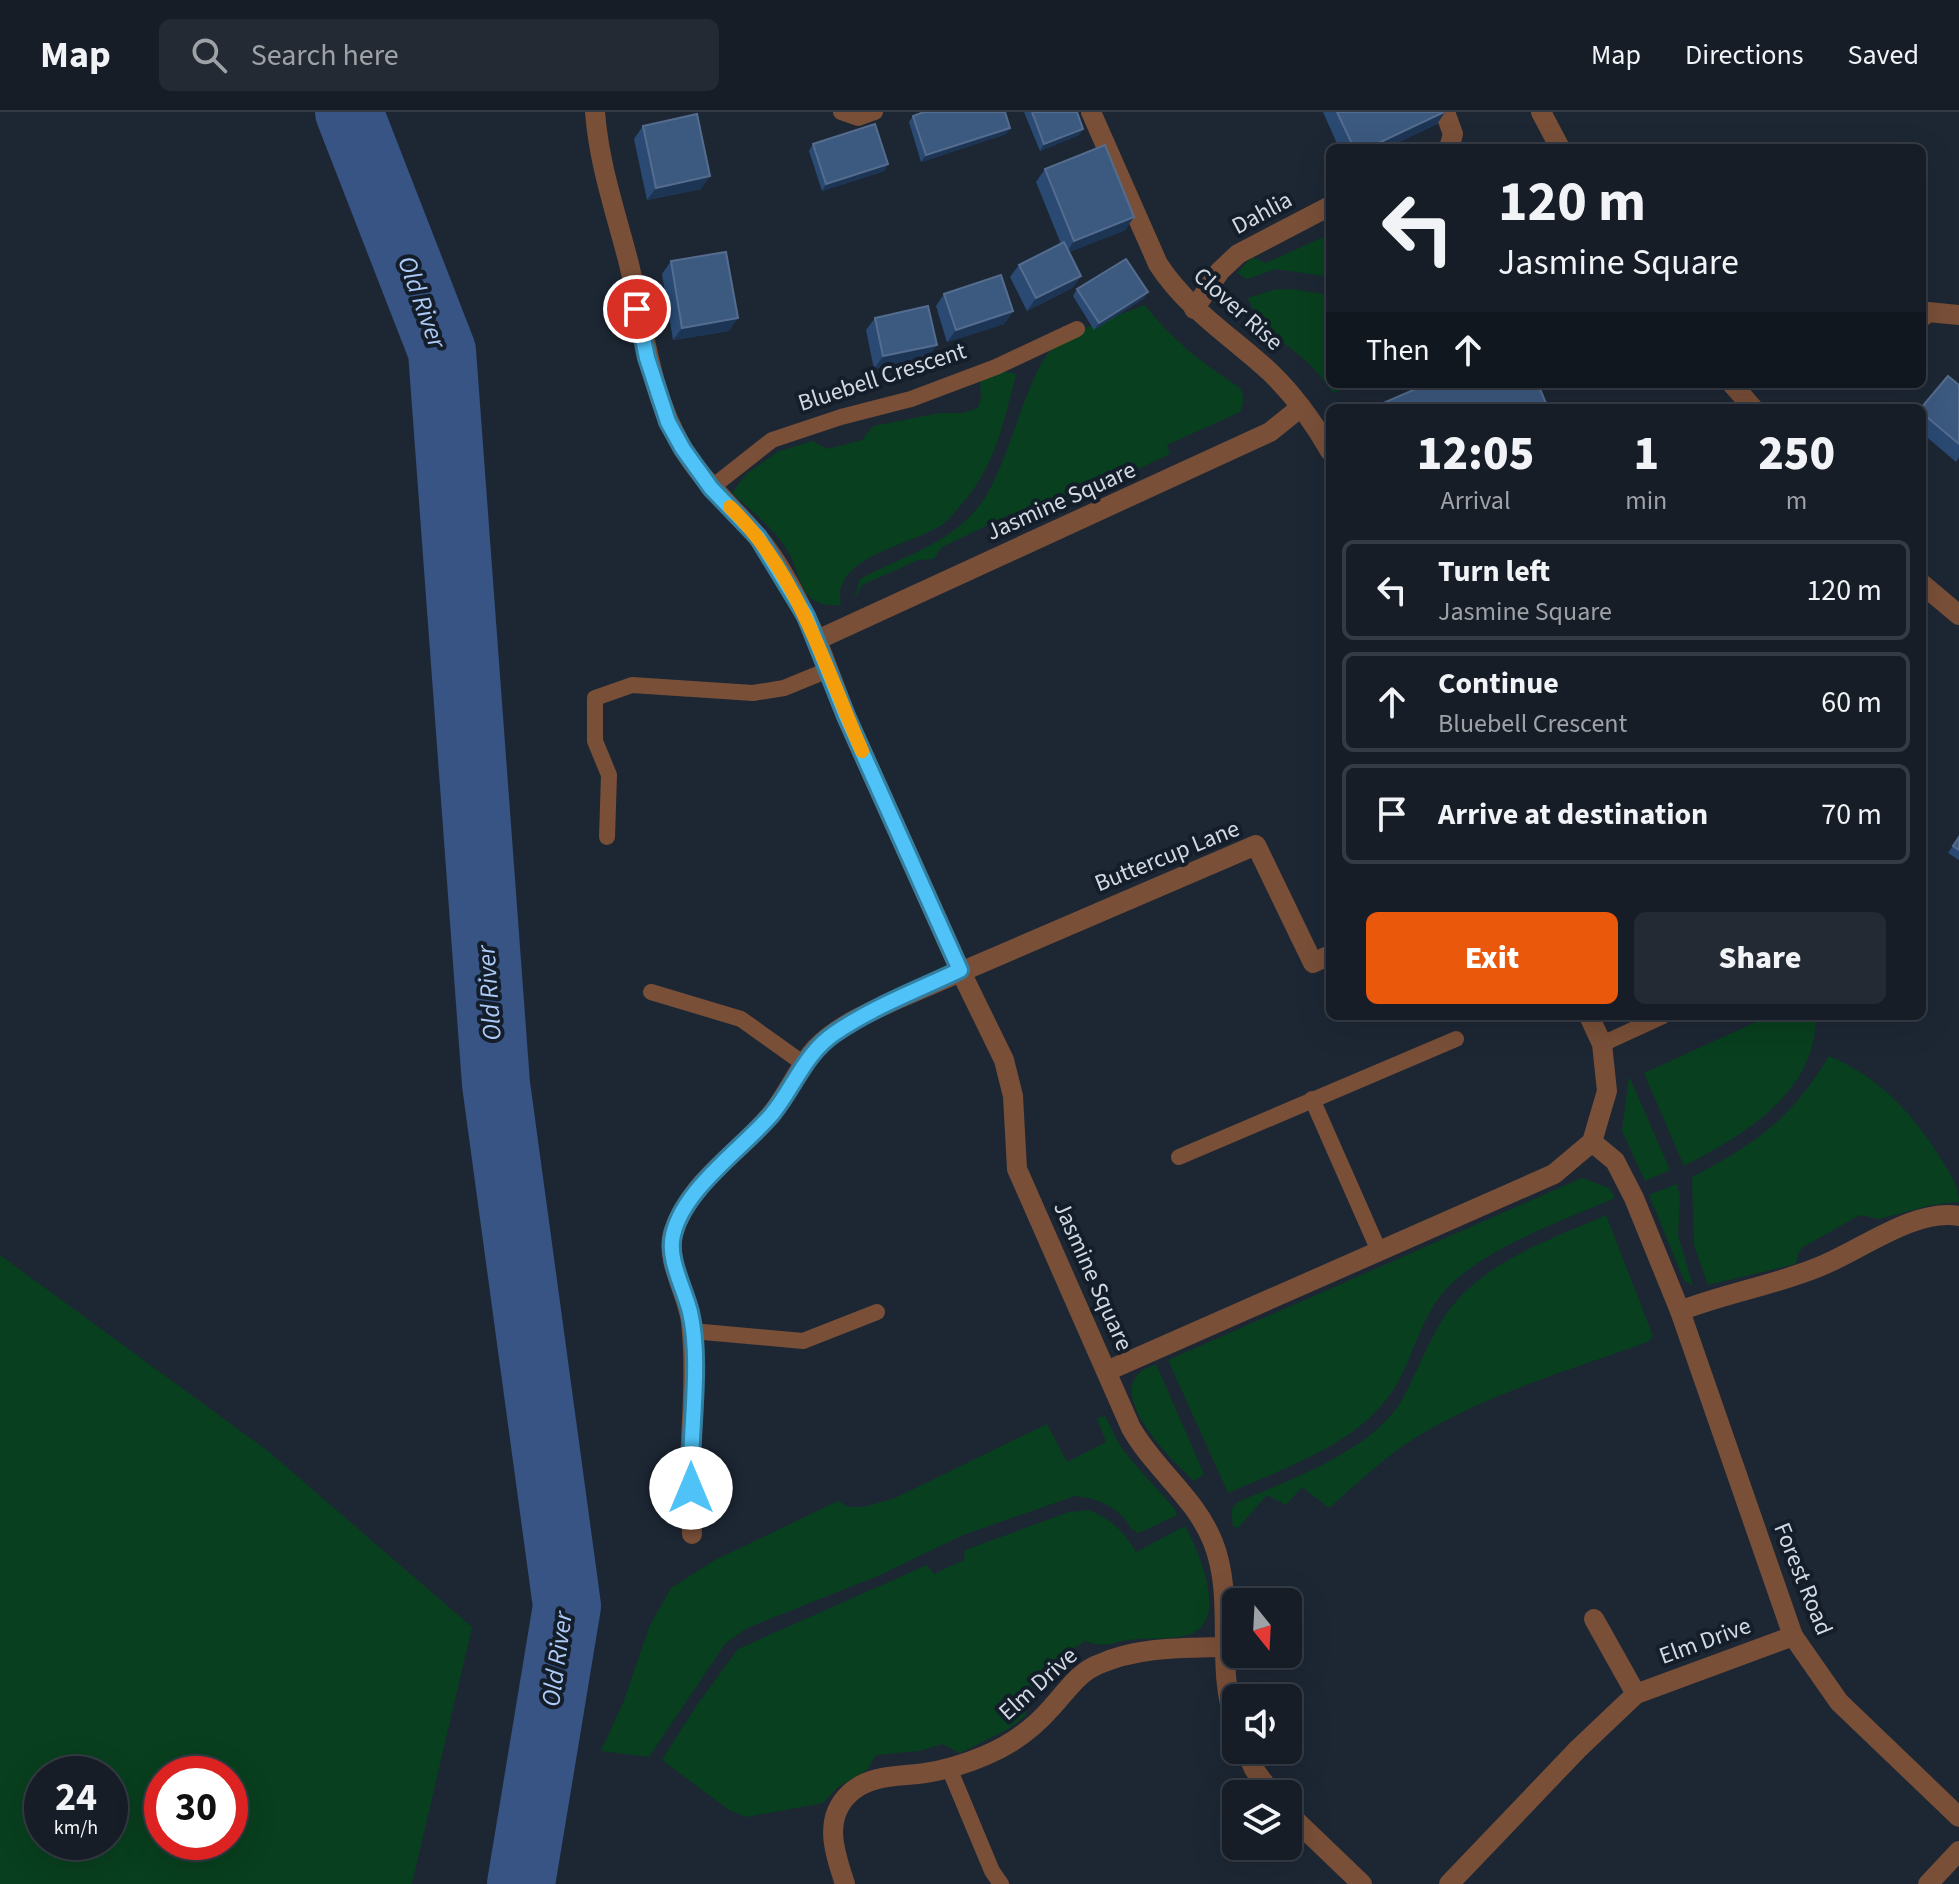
<!DOCTYPE html>
<style>
body{margin:0;font-family:"Source Sans 3",sans-serif;background:#232a33;color:#f1f3f6;height:100vh;display:flex;flex-direction:column;font-size:30px;white-space:nowrap}
*{box-sizing:border-box;margin:0}
p{font-size:26px;color:#9ea2a7}
.icon{flex:none;width:44px;height:44px;fill:none;stroke:currentColor;stroke-width:2;stroke-linecap:round;stroke-linejoin:round}
.map{position:relative;flex:1;overflow:hidden}
.details{position:absolute;left:1326px;top:292px;width:600px;height:616px;display:flex;flex-direction:column;background:#161d27;border-radius:12px;box-shadow:0 8px 32px #0002,0 0 0 2px #353b44}
.details>*{flex:none}
.top-card{position:absolute;left:1326px;top:32px;width:600px;height:244px;border-radius:12px;box-shadow:0 8px 32px #0002,0 0 0 2px #353b44;background:#161d27;color:#f1f3f6;overflow:hidden}
.needle{width:52px;rotate:162deg}
.fabs{position:absolute;left:1222px;top:1476px;display:grid;gap:16px}
.fabs a{display:grid;place-items:center;width:80px;height:80px;border-radius:12px;background:#161d27;box-shadow:0 8px 32px #0002,0 0 0 2px #353b44;font-size:40px}
.speed{position:absolute;left:24px;top:1644px;display:flex;gap:16px;font-size:40px;font-weight:700;text-align:center}
.speed>*{display:grid;place-content:center;width:104px;height:104px;border-radius:50%;background:#161d27;box-shadow:0 8px 32px #0002,0 0 0 2px #353b44;line-height:1}
.speed small{font-size:20px;font-weight:400}
.speed .limit{border:12px solid #d22;background:#fff;color:#111}
.pin{position:absolute;display:grid;place-items:center;width:68px;height:68px;color:#fff;margin:-34px;border:4px solid #fff;border-radius:50%;box-shadow:0 2px 8px #0007}
.me{position:absolute;width:88px;margin:-44px;rotate:0deg;stroke-linejoin:round;filter:drop-shadow(0 0 6px #0008)}
.turn{display:flex;align-items:center;gap:28px;height:168px;padding:0 40px;font-size:36px}
.turn .icon{width:104px;height:104px;stroke-width:2.5}
.turn b{display:block;font-size:56px;line-height:68px}
.then{display:flex;align-items:center;height:76px;padding:0 40px;background:#0003;gap:16px;font-size:30px}
.eta{display:flex;justify-content:space-evenly;align-items:center;height:136px;text-align:center}
.eta b{font-size:48px;font-weight:800;line-height:56px}
.primary-button{display:flex;gap:16px;margin-top:auto;padding:16px 40px}
.primary-button a{flex:1;height:92px;border-radius:12px;background:#ea580c;color:#fff;font-size:32px;font-weight:800;line-height:92px;text-align:center}
.primary-button a+a{background:#232a33;color:#f1f3f6}
ul{padding:0;list-style:none}
li{display:flex;align-items:center;gap:24px;height:100px;margin:0 16px 12px;padding:0 24px;border:4px solid #353b44;border-radius:12px}
li div{flex:1}
li b{display:block;font-size:30px}
li em{font-style:normal}
header{display:flex;align-items:center;gap:48px;box-sizing:border-box;height:112px;padding:0 40px;background:#161d27;border-bottom:2px solid #353b44}
header strong{font-size:38px}
nav{display:flex;gap:44px;margin-inline-start:auto;font-size:28px}
.search{width:560px;height:72px;background:#232a33;display:flex;align-items:center;gap:20px;box-sizing:border-box;padding:0 28px;border-radius:12px;color:#9ea2a7;font-size:30px}
.map>svg:first-child{display:block}
</style>
<header>
<strong>Map</strong>
<div class="search"><svg class="icon" aria-label="search" viewBox="0 0 24 24"><circle cx="10" cy="10" r="6"/><path d="M15 15l6 6"/></svg>Search here</div>
<nav><a>Map</a><a>Directions</a><a>Saved</a></nav>
</header>
<div class="map">
<svg width="1959" height="1772" viewBox="0 0 1959 1772">
<rect width="100%" height="100%" fill="#1d2734"/>
<g fill="#083f1e" fill-rule="evenodd">
<polygon points="1330,122 1330,165 1276,157 1247,167 1237,161 1252,145 1266,151"/>
<path d="M 1292,177 L 1330,183 L 1330,272 L 1357,272 L 1333,281 C 1326,271 1318,260 1308,251 C 1286,230 1258,217 1248,186 L 1272,178 Z"/>
<path d="M 1145,193 C 1172,228 1202,251 1239,275 C 1245,283 1244,291 1240,300 L 1167,333 L 1170,342 L 1031,407 L 1011,402 L 942,435 L 934,447 L 918,448 L 862,473 L 854,488 L 860,467 C 900,445 945,434 976,398 C 1011,358 1025,253 1060,229 C 1085,213 1118,204 1145,193 Z"/>
<path d="M 1003,259 L 1016,262 C 1004,310 995,355 961,393 C 956,398 951,406 944,411 C 914,434 830,443 841,493 C 831,493 820,494 811,486 C 799,475 797,455 789,441 C 775,417 752,399 732,381 L 746,362 L 779,339 L 812,329 L 827,337 L 862,328 L 873,314 L 940,301 L 963,301 L 978,296 L 981,286 L 980,266 Z"/>
<path d="M 1769,904 L 1816,904 C 1816,981 1744,1023 1684,1054 L 1644,961 Z"/>
<path d="M 1829,944 C 1881,966 1914,1003 1943,1050 C 1951,1064 1959,1074 1959,1090 L 1932,1093 L 1879,1107 L 1860,1103 L 1803,1135 L 1798,1142 L 1796,1152 L 1708,1173 L 1694,1133 L 1692,1065 C 1757,1031 1791,1007 1829,944 Z"/>
<polygon points="1629,964 1670,1058 1645,1069 1622,1019"/>
<path d="M 1582,1066 L 1609,1076 L 1615,1086 C 1562,1109 1490,1134 1449,1174 C 1423,1200 1415,1239 1398,1270 C 1364,1331 1288,1354 1228,1381 L 1168,1248 Z"/>
<polygon points="1677,1072 1680,1085 1678,1123 1693,1174 1685,1169 1681,1161 1649,1083"/>
<path d="M 1606,1103 L 1653,1224 L 1648,1230 C 1569,1258 1486,1282 1415,1326 C 1384,1345 1357,1372 1329,1396 L 1302,1375 L 1286,1393 L 1267,1383 L 1238,1416 L 1233,1414 L 1231,1398 L 1238,1390 C 1290,1368 1373,1338 1402,1288 C 1423,1250 1434,1208 1467,1178 C 1506,1142 1559,1124 1606,1103 Z"/>
<path d="M 0,1143 L 268,1339 L 472,1515 L 412,1772 L 0,1772 ZM 42,1662 L 110,1662 L 110,1730 L 42,1730 ZM 162,1662 L 230,1662 L 230,1730 L 162,1730 Z"/>
<path d="M 1156,1252 L 1204,1362 L 1194,1369 C 1175,1351 1117,1295 1135,1266 C 1139,1258 1148,1256 1156,1252 Z"/>
<path d="M 1105,1304 L 1119,1332 L 1130,1347 L 1174,1396 L 1177,1403 L 1139,1421 C 1131,1418 1130,1414 1125,1407 C 1111,1392 1095,1386 1075,1384 L 963,1423 L 880,1463 L 747,1516 L 725,1532 L 649,1645 L 601,1639 L 623,1591 L 650,1513 L 671,1476 L 715,1448 L 838,1389 L 849,1395 L 863,1395 L 893,1387 L 1047,1312 L 1067,1350 L 1106,1330 L 1097,1306 Z"/>
<path d="M 1089,1398 C 1110,1406 1125,1421 1136,1440 L 1185,1414 C 1198,1438 1228,1504 1193,1521 C 1177,1528 1155,1526 1138,1527 C 1115,1528 1108,1538 1085,1529 C 1060,1546 1027,1572 1026,1603 L 1010,1616 L 960,1641 L 942,1632 L 920,1639 L 876,1643 L 867,1658 L 838,1675 L 823,1691 L 747,1705 L 729,1698 L 662,1648 L 697,1593 L 738,1537 L 927,1453 L 934,1462 L 964,1448 L 965,1438 L 1069,1400 Z"/>
</g>
<g fill="none" stroke-linecap="round" stroke-linejoin="round">
<polyline stroke="#375485" stroke-width="68" points="349,0 442,239 496,972 567,1494 521,1772"/>
<g stroke="#794f38" stroke-width="16">
<polyline points="841,0 858,6 875,0"/>
<polyline points="711,376 772,328 841,305 911,287 996,255 1077,217"/>
<polyline points="607,725 609,663 595,629 595,586 632,573 753,581 784,576 828,558"/>
<polyline points="651,880 741,907 804,952"/>
<polyline points="1602,932 1663,904"/>
<polyline points="1312,987 1379,1139"/>
<polyline points="1179,1045 1456,927"/>
<polyline points="692,1219 803,1229 877,1200"/>
<polyline points="949,1656 992,1759 1001,1772"/>
</g>
<g stroke="#794f38" stroke-width="20">
<path d="M 595,0 C 599,52 615,98 628,148 C 644,212 648,277 682,335 C 702,369 731,393 756,423 C 782,453 800,492 817,528"/>
<path d="M 1091,0 L 1158,152 C 1188,198 1231,224 1270,260 C 1294,283 1314,311 1330,339"/>
<polyline points="1445,0 1453,22 1449,36"/>
<polyline points="1541,0 1560,36"/>
<polyline points="1194,197 1220,159 1238,142 1330,94"/>
<polyline points="1922,205 1928,200 1959,203"/>
<polyline points="1732,272 1753,296"/>
<polyline points="1922,472 1959,503"/>
<polyline points="1592,1030 1615,1049 1634,1086 1680,1199 1793,1524 1839,1590 1959,1705"/>
<path d="M 1680,1199 C 1726,1181 1776,1173 1821,1154 C 1861,1138 1915,1096 1959,1104"/>
<polyline points="1107,1259 1554,1062 1592,1030 1607,979 1602,932 1589,904"/>
<path d="M 692,1422 C 691,1398 689,1374 690,1349 C 692,1303 696,1256 691,1210 C 688,1182 665,1149 673,1121 C 689,1069 741,1040 773,1000 C 789,980 799,954 817,935 C 840,912 872,899 900,886 L 1256,733 L 1313,851 L 1330,843"/>
<polyline points="1594,1507 1636,1582"/>
<path d="M 1236,1613 C 1214,1554 1236,1488 1213,1430 C 1195,1385 1155,1358 1131,1316 L 1017,1057 L 1013,984 L 1004,948 L 960,858 L 846,604 L 817,528 L 1270,320 L 1301,295"/>
<polyline points="1246,1638 1254,1657 1272,1682"/>
<polyline points="1288,1701 1362,1772"/>
<path d="M 845,1772 C 835,1741 822,1707 850,1681 C 871,1662 899,1665 925,1661 C 945,1658 965,1652 984,1644 C 1011,1633 1033,1617 1052,1595 C 1066,1580 1078,1561 1097,1553 C 1137,1535 1180,1536 1223,1535"/>
<polyline points="1449,1772 1578,1637 1636,1582 1793,1524"/>
<polyline points="1928,1772 1959,1739"/>
</g>
</g>
<g fill="#2a4a73">
<polygon points="1024,0 1077,0 1083,17 1079,23 1040,39"/>
<polygon points="1323,0 1445,0 1437,12 1386,36 1339,36"/>
<polygon points="913,4 1010,16 1006,22 921,50 909,10"/>
<polygon points="643,14 701,77 647,88 634,27"/>
<polygon points="813,32 888,52 884,59 822,79 809,39"/>
<polygon points="1045,57 1134,105 1125,118 1069,140 1081,164 1072,176 1027,199 1010,165 1019,153 1061,132 1036,70"/>
<polygon points="671,149 729,219 673,228 662,162"/>
<polygon points="1077,177 1148,180 1143,187 1094,218 1073,184"/>
<polygon points="944,182 1013,199 1004,212 947,230 936,194"/>
<polygon points="875,206 928,245 874,257 866,218"/>
<polygon points="1959,273 1959,346 1956,350 1922,321 1922,296"/>
<polygon points="1959,725 1959,748 1948,741"/>
</g>
<g fill="#1d3555">
<polygon points="1445,0 1437,12 1386,36 1368,36"/>
<polygon points="1010,16 1006,22 921,50 926,43"/>
<polygon points="1083,17 1079,23 1040,39 1044,32"/>
<polygon points="888,52 884,59 822,79 826,72"/>
<polygon points="710,64 701,77 647,88 656,76"/>
<polygon points="1134,105 1125,118 1065,142 1074,129"/>
<polygon points="1081,164 1072,176 1027,199 1036,186"/>
<polygon points="1148,180 1143,187 1094,218 1099,211"/>
<polygon points="1013,199 1004,212 947,230 956,218"/>
<polygon points="738,206 729,219 673,228 682,216"/>
<polygon points="937,233 928,245 874,257 883,244"/>
</g>
<g fill="#3c597f" stroke="#546d8f" stroke-width="2">
<polygon points="924,0 1005,0 1010,16 926,43 913,4"/>
<polygon points="1032,0 1077,0 1083,17 1044,32"/>
<polygon points="1337,0 1444,0 1368,36 1354,36"/>
<polygon points="697,2 710,64 656,76 643,14"/>
<polygon points="875,12 888,52 826,72 813,32"/>
<polygon points="1105,33 1134,105 1074,129 1045,57"/>
<polygon points="1064,130 1081,164 1036,186 1019,153"/>
<polygon points="726,140 738,206 682,216 671,149"/>
<polygon points="1126,147 1148,180 1099,211 1077,177"/>
<polygon points="1001,163 1013,199 956,218 944,182"/>
<polygon points="928,194 937,233 883,244 875,206"/>
<polygon points="1948,264 1959,273 1959,332 1922,301 1921,296"/>
<polygon points="1427,272 1538,272 1548,296 1372,296"/>
<polygon points="1959,725 1959,738 1953,734"/>
</g>
<g fill="none" stroke-linecap="round" stroke-linejoin="round">
<defs>
<path id="route" d="M 637,197 L 647,246 L 668,310 L 683,337 L 711,376 L 758,425 L 806,504 L 846,604 L 960,858 C 918,878 873,895 835,921 C 805,941 794,975 772,1002 C 743,1036 683,1077 673,1123 C 667,1147 684,1176 690,1200 C 702,1252 689,1321 691,1376"/>
</defs>
<use href="#route" stroke="#337fa1" stroke-width="20"/>
<use href="#route" stroke="#4fc3f7" stroke-width="14"/>
<path stroke="#f59e0b" stroke-width="14" d="M 730,395 C 798,461 824,553 862,639"/>
</g>
<g text-anchor="middle" dominant-baseline="central" stroke-width="8" stroke-linejoin="round" paint-order="stroke">
<g font-size="24" fill="#d3d9e2" stroke="#141d2a">
<text transform="translate(1262 101) rotate(-28)">Dahlia</text>
<text transform="translate(1238 197) rotate(42)">Clover Rise</text>
<text transform="translate(882 265) rotate(-18)">Bluebell Crescent</text>
<text transform="translate(1061 389) rotate(-24)">Jasmine Square</text>
<text transform="translate(1167 744) rotate(-22)">Buttercup Lane</text>
<text transform="translate(1093 1164) rotate(66)">Jasmine Square</text>
<text transform="translate(1803 1467) rotate(68)">Forest Road</text>
<text transform="translate(1705 1529) rotate(-20)">Elm Drive</text>
<text transform="translate(1038 1572) rotate(-42)">Elm Drive</text>
</g>
<g font-size="26" font-style="italic" fill="#aecaf7" stroke="#141d2a">
<text transform="translate(422 190) rotate(70)">Old River</text>
<text transform="translate(489 881) rotate(-94)">Old River</text>
<text transform="translate(557 1547) rotate(-82)">Old River</text>
</g>
</g>
</svg>
<div class="fabs">
<a><svg class="needle" viewBox="-14 -14 28 28"><path d="M0-13l5 13h-10z" fill="#e53935"/><path d="M0 13l5-13h-10z" fill="#9ea2a7"/></svg></a>
<a><svg class="icon" aria-label="sound" viewBox="0 0 24 24"><path d="M4 9h4l5-4v14l-5-4H4zM17 9q2 3 0 6"/></svg></a>
<a><svg class="icon" aria-label="layers" viewBox="0 0 24 24"><path d="M12 4l9 5-9 5-9-5zM3 14l9 5 9-5"/></svg></a>
</div>
<div class="speed"><div>24<small>km/h</small></div><div class="limit">30</div></div>
<div class="pin" style="left:637px;top:197px;background:#d93025"><svg class="icon" aria-label="arrive" viewBox="0 0 24 24"><path d="M6 21V4h12l-3 4 3 4H6"/></svg></div>
<svg class="me" style="left:691px;top:1376px" viewBox="-20 -20 40 40"><circle r="19" fill="#fff"/><path d="M0-13L10 11 0 6-10 11z" fill="#4fc3f7"/></svg>
<div class="top-card">
<div class="turn"><svg class="icon" aria-label="left" viewBox="0 0 24 24"><path d="M17 20v-9H6M10 6l-5 5 5 5"/></svg><div><b>120 m</b>Jasmine Square</div></div>
<div class="then">Then<svg class="icon" aria-label="ahead" viewBox="0 0 24 24"><path d="M12 20V5M6 11l6-6 6 6"/></svg></div>
</div>
<section class="details">
<div class="eta">
<div><b>12:05</b><p>Arrival</p></div>
<div><b>1</b><p>min</p></div>
<div><b>250</b><p>m</p></div>
</div>
<ul>
<li><svg class="icon" aria-label="left" viewBox="0 0 24 24"><path d="M17 20v-9H6M10 6l-5 5 5 5"/></svg><div><b>Turn left</b><p>Jasmine Square</p></div><em>120 m</em></li>
<li><svg class="icon" aria-label="ahead" viewBox="0 0 24 24"><path d="M12 20V5M6 11l6-6 6 6"/></svg><div><b>Continue</b><p>Bluebell Crescent</p></div><em>60 m</em></li>
<li><svg class="icon" aria-label="arrive" viewBox="0 0 24 24"><path d="M6 21V4h12l-3 4 3 4H6"/></svg><div><b>Arrive at destination</b></div><em>70 m</em></li>
</ul>
<div class="primary-button"><a>Exit</a><a>Share</a></div>
</section>
</div>
